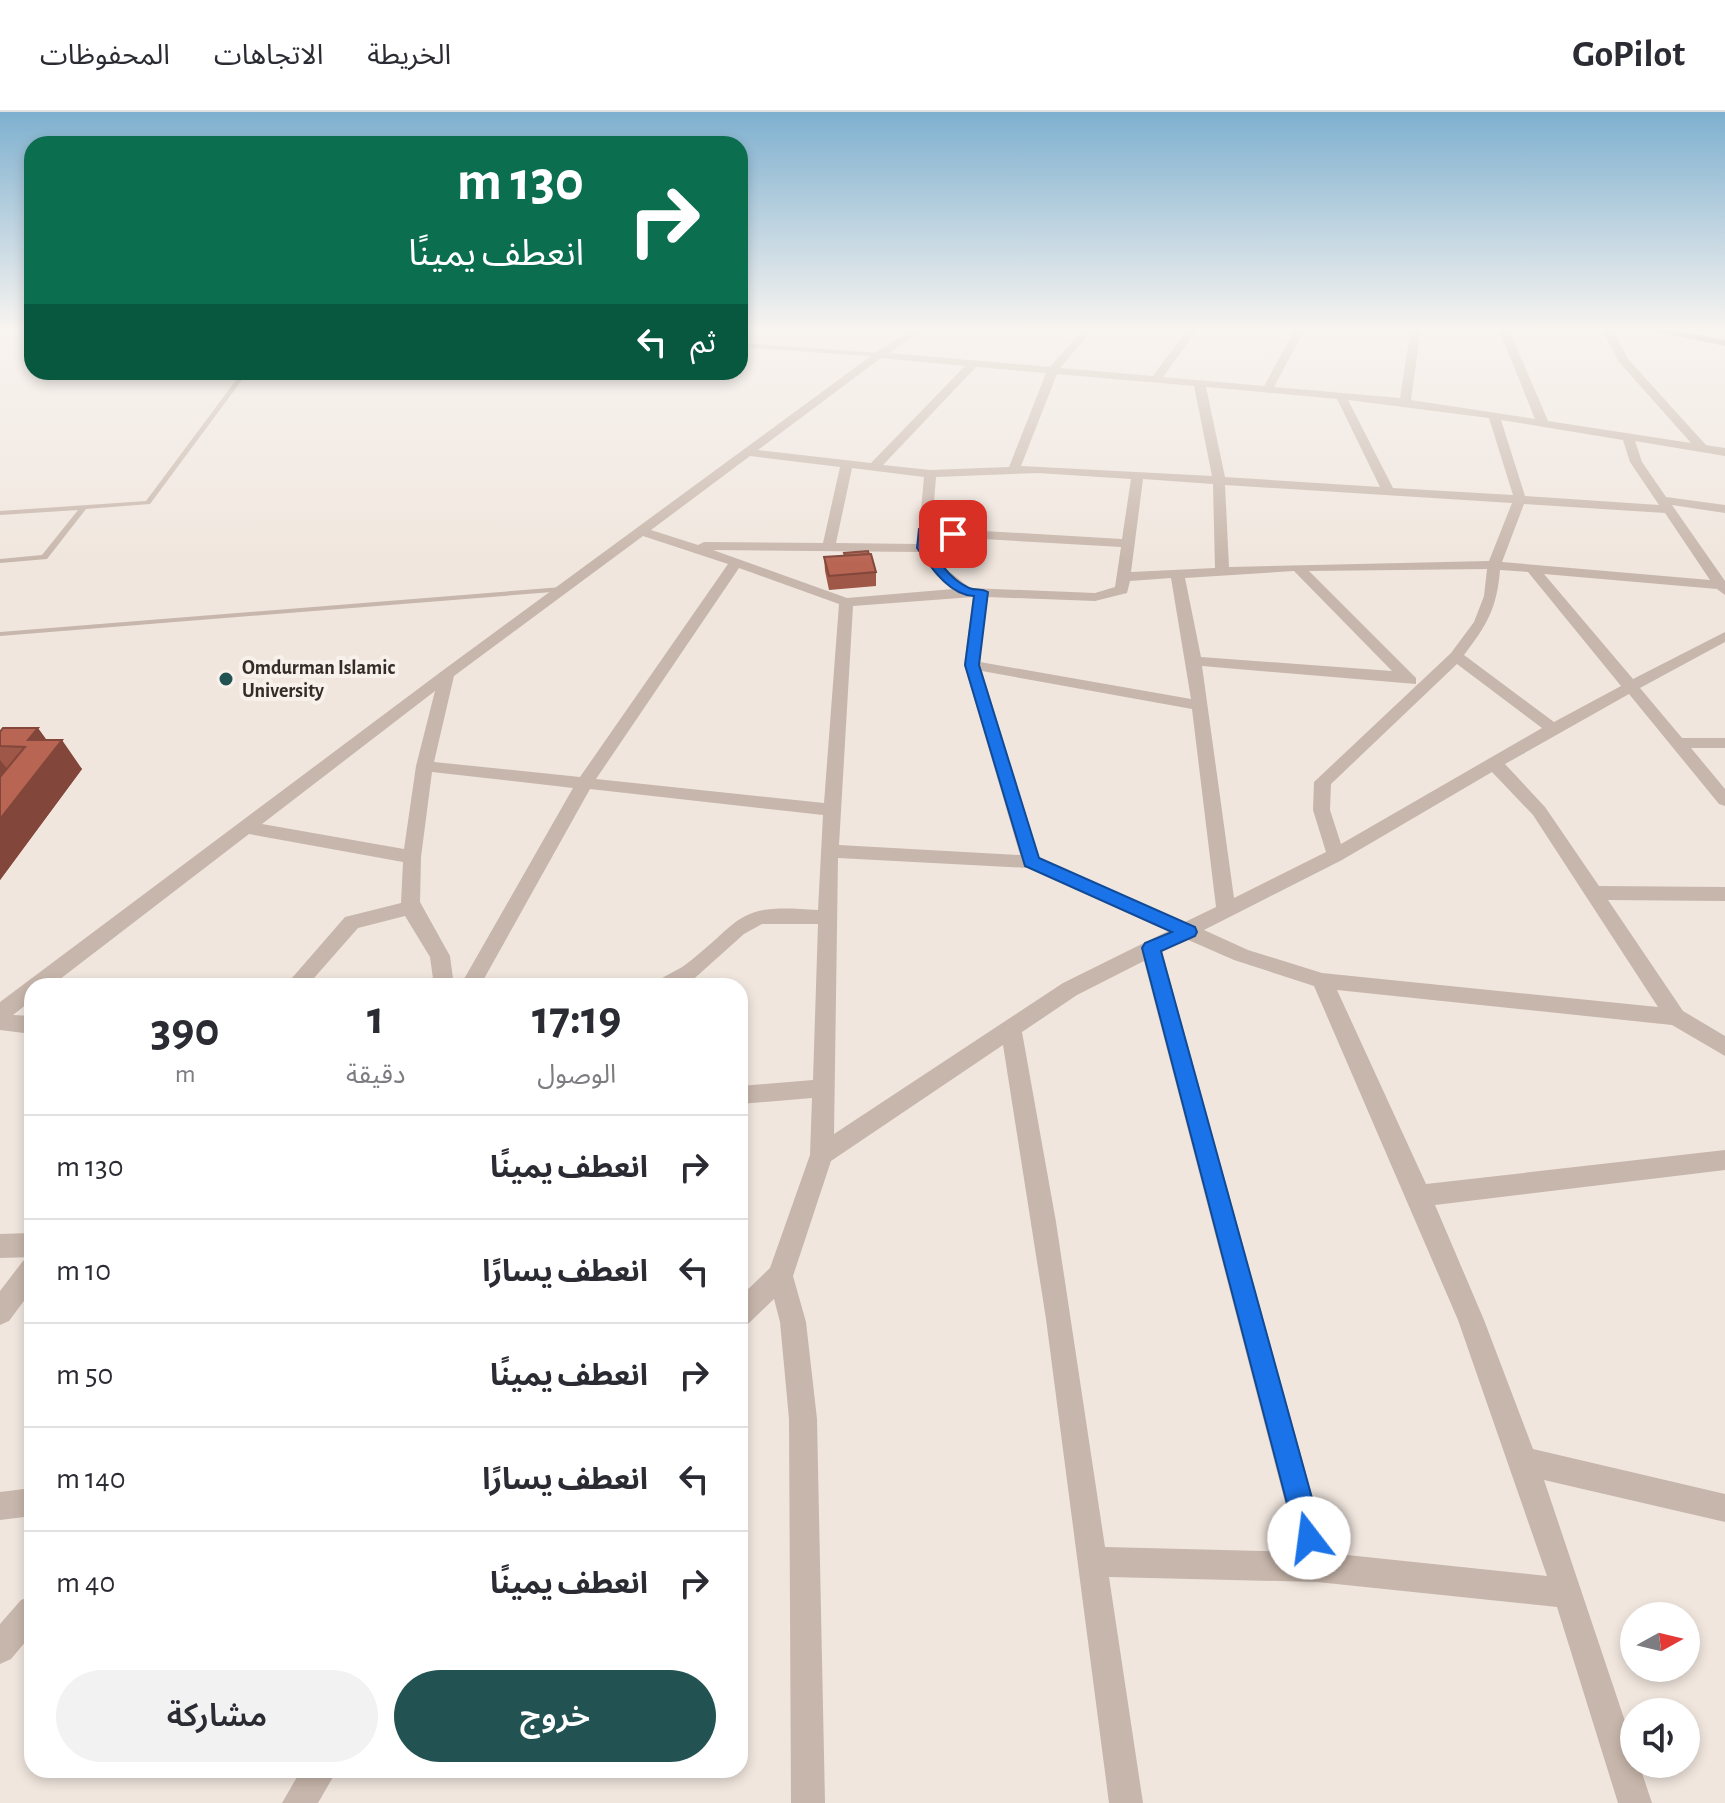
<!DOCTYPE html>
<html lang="ar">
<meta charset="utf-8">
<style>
body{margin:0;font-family:"Alegreya Sans","Noto Sans Arabic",sans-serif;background:#f2f2f3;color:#2b2b33;direction:rtl;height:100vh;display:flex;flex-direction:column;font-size:30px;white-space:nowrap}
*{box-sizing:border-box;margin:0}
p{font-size:26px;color:#7c7c81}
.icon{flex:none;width:44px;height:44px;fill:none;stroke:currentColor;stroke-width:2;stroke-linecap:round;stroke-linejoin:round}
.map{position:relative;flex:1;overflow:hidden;direction:ltr}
.details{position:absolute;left:24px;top:866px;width:724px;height:800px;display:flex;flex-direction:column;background:#fff;border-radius:24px;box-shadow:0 4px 12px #0003;direction:rtl}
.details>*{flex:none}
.banner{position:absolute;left:24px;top:24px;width:724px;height:244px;border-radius:24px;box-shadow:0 4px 12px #0003;direction:rtl;background:#0b6e4f;color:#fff;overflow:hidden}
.needle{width:52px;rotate:82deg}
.controls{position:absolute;left:1620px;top:1490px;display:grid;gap:16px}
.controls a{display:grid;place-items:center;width:80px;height:80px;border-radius:50%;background:#fff;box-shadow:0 4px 12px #0003;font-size:40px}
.pin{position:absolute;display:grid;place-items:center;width:68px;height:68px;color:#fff;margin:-34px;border-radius:16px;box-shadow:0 4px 12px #0006}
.me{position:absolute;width:88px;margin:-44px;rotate:345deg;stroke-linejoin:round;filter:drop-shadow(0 0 6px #0008)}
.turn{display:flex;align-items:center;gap:28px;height:168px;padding:0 32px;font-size:36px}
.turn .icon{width:104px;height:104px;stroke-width:2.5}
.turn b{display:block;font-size:56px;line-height:68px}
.then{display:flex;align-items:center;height:76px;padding:0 32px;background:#0003;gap:16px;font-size:30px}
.eta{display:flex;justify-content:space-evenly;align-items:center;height:136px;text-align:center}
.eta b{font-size:48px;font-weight:600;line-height:56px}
.action{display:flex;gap:16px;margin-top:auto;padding:16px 32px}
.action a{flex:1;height:92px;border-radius:48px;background:#235252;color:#fff;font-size:32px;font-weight:600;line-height:92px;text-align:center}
.action a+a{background:#f2f2f3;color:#2b2b33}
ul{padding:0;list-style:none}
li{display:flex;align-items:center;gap:24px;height:104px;padding:0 32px;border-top:2px solid #e1e1e2}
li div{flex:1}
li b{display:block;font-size:30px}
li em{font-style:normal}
header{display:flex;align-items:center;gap:48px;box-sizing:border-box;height:112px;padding:0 40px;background:#fff;border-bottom:2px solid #e1e1e2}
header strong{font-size:38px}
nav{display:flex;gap:44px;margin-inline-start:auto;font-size:28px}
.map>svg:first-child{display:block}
</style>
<header>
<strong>GoPilot</strong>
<nav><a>الخريطة</a><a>الاتجاهات</a><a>المحفوظات</a></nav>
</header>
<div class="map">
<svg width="1725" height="1691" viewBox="0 0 1725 1691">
<rect width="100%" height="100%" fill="#f0e6de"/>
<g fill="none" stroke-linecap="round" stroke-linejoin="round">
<g fill="#c7b6ab" fill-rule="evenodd">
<polygon points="740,231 879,241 882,243 879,245 740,235"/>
<polygon points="242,260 248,260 150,392 86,397 47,447 0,451 0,447 42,443 78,398 0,403 0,399 146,389"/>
<polygon points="562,475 565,475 565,479 0,524 0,520"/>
</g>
<g fill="#c7b6ab" fill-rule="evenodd">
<path d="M 917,215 L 928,215 L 889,241 L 1050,255 L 1085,215 L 1095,215 L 1060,256 L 1153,264 L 1189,215 L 1199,215 L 1163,265 L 1264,274 L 1296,215 L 1306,215 L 1274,275 L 1400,286 L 1411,215 L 1421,215 L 1411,288 L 1535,307 L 1498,215 L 1508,215 L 1548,309 L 1691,331 L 1619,250 L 1601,215 L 1611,215 L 1628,247 L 1706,333 L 1725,336 L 1725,344 L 1635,329 L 1642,350 L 1666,385 L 1725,393 L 1725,401 L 1672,393 L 1725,469 L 1725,483 L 1717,477 L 1544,462 L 1633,567 L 1725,520 L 1725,530 L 1640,576 L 1682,626 L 1725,626 L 1725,636 L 1691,636 L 1725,677 L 1725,694 L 1719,692 L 1629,582 L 1505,652 L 1545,695 L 1599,774 L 1725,775 L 1725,789 L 1608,788 L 1683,899 L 1725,924 L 1725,944 L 1672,913 L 1337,878 L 1426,1072 L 1725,1038 L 1725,1058 L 1435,1093 L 1484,1208 L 1533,1337 L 1725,1382 L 1725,1410 L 1544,1368 L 1634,1636 L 1634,1652 L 1639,1652 L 1652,1691 L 1618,1691 L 1557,1495 L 1317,1470 L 1109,1465 L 1143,1691 L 1109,1691 L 1046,1207 L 1003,933 L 831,1049 L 793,1164 L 806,1210 L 817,1307 L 825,1691 L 791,1691 L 789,1307 L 780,1210 L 774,1187 L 749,1211 L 740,1215 L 740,1185 L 770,1156 L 810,1043 L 812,986 L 740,992 L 740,974 L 813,968 L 818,812 L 762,812 L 744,822 L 687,873 L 655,874 C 660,864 676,860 685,853 C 745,807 733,791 818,798 L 823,703 L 590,677 L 480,874 L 460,874 L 573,676 L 432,660 L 421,745 L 420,790 L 450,844 L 454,874 L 434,874 L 430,845 L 405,804 L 358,816 L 307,874 L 285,874 L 345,805 L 401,791 L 403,750 L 249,722 L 51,874 L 32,874 L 32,888 L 13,903 L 32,904 L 32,922 L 0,918 L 0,890 L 442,559 L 875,241 ZM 881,246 L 965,254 L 871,351 L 758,338 ZM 976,255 L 1046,261 L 1009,355 L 930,358 L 883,353 ZM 1057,262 L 1194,274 L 1212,364 L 1021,354 ZM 1206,275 L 1337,287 L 1380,375 L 1225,365 ZM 1348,288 L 1489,306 L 1513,383 L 1393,376 ZM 1501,308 L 1623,328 L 1630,350 L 1659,393 L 1525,384 ZM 750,344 L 840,355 L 823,431 L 704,430 L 698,433 L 651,418 ZM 852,356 L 924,365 L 918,432 L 836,431 ZM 1038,361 L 1131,367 L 1122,427 L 932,416 L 936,365 ZM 1143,367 L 1213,372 L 1215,456 L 1131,460 ZM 1225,373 L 1512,391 L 1489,449 L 1229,455 ZM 1524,392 L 1665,401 L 1710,468 L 1502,450 ZM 643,424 L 728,452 L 580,665 L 434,650 L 454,564 ZM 932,424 L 1121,435 L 1115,475 L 1095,481 L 970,476 L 946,457 L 931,436 ZM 713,438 L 920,440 L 936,463 L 953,477 L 847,486 ZM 739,456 L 839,492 L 824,691 L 596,667 ZM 1487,457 L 1484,484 L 1474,510 L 1451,541 L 1314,670 L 1313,698 L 1326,740 L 1234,786 L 1202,554 L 1416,572 L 1416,566 L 1309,459 ZM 1500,458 L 1528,460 L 1621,574 L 1554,610 L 1464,543 C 1487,513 1497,496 1500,458 ZM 1294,459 L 1392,559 L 1201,545 L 1185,466 ZM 1171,466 L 1191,587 L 980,550 L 987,485 L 1095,489 L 1127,481 L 1130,469 ZM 973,485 L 964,553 L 1020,743 L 839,733 L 853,494 ZM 1457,552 L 1542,616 L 1341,732 L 1330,698 L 1331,672 ZM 982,559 L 1192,597 L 1216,795 L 1185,810 L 1039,746 ZM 435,579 L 416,654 L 404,737 L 262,712 ZM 1492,660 L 1533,703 L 1658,895 L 1322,861 L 1248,838 L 1204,818 L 1342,748 ZM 838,746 L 1028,756 L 1168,819 L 1063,871 L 834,1022 ZM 1186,827 L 1234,848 L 1314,874 L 1458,1208 L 1547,1464 L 1328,1441 L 1162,840 ZM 1144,849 L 1298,1440 L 1105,1435 L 1056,1110 L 1022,920 L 1077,883 Z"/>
<polygon points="32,1121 32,1145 0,1146 0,1122"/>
<polygon points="32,1145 32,1178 9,1209 0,1213 0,1179 23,1149"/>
<polygon points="32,1376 32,1404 0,1408 0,1380"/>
<polygon points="32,1484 32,1522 11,1547 0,1552 0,1512 21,1488"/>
<polygon points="301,1658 337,1658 318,1691 282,1691"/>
</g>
<polygon fill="#9a857d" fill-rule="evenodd" points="1636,215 1655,215 1725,228 1725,234"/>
</g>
<g fill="#9f5747">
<polygon points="339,260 361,260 358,265 341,265"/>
<polygon points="844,441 876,460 876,474 829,478 825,459 824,445 844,444"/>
<polygon points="0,620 47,628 82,657 0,768"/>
</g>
<g fill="#82473a">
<polygon points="38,616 54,638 62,628 82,657 0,768 0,707 28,628"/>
<polygon points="0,648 12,663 0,678"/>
</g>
<g fill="#b96553" stroke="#82473a" stroke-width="2">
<polygon points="868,439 869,442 845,444 844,441"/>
<polygon points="871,442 876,460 829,464 824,445"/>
<polygon points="3,616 38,616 28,628 62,628 0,707 0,665 25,635 0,634 0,620"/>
</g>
<linearGradient id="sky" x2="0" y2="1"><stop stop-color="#7eb0cf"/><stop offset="0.48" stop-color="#f8f4f0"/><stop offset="1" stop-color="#f8f4f0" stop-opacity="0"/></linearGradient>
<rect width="1725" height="451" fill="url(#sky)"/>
<path fill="#1a73e8" stroke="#114b97" stroke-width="2" d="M 919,417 L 957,419 L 957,424 L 930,424 C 930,443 951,468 969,476 C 976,479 981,476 988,480 L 979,553 L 1039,746 L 1195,815 L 1197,820 L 1195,824 L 1161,839 L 1323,1426 L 1319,1435 L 1309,1439 L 1300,1435 L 1296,1426 L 1142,836 L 1145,831 L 1172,820 L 1025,754 L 965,553 L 974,484 C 949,483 931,455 917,436 Z"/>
<circle fill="#235252" stroke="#f8f0ea" stroke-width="3" cx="226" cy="567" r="8"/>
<g text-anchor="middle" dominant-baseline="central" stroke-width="8" stroke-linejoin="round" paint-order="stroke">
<g font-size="20" font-weight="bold" fill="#352c29" stroke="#f8f0ea" text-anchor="start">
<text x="242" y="556">Omdurman Islamic<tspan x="242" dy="23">University</tspan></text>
</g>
</g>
</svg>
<div class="controls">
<a><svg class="needle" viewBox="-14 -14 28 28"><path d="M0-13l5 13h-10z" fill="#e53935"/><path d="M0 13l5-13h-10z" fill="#7c7c81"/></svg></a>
<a><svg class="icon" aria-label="sound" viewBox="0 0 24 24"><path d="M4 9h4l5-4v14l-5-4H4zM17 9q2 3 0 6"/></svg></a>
</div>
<div class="pin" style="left:953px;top:422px;background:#d93025"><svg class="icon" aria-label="arrive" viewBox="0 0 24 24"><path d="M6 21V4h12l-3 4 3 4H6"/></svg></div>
<svg class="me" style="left:1309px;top:1426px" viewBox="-20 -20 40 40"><circle r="19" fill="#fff"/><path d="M0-13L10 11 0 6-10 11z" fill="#1a73e8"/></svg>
<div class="banner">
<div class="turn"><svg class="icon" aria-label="right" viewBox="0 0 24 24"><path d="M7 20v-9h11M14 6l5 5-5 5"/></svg><div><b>130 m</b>انعطف يمينًا</div></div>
<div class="then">ثم<svg class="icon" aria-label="left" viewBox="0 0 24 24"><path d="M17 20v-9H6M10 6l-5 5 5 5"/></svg></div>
</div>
<section class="details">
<div class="eta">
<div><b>17:19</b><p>الوصول</p></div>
<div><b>1</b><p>دقيقة</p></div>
<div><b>390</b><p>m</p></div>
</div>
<ul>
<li><svg class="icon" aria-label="right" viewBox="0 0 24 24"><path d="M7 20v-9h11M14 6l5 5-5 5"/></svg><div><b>انعطف يمينًا</b></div><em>130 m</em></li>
<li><svg class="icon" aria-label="left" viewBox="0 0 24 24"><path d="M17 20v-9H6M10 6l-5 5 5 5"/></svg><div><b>انعطف يسارًا</b></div><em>10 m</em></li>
<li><svg class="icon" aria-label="right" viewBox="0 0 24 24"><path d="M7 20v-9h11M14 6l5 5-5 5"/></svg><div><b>انعطف يمينًا</b></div><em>50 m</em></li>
<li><svg class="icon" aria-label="left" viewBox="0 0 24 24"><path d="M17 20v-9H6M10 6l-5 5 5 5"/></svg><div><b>انعطف يسارًا</b></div><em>140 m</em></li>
<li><svg class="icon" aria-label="right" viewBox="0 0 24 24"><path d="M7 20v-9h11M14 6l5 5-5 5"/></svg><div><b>انعطف يمينًا</b></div><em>40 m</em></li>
</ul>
<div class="action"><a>خروج</a><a>مشاركة</a></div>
</section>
</div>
